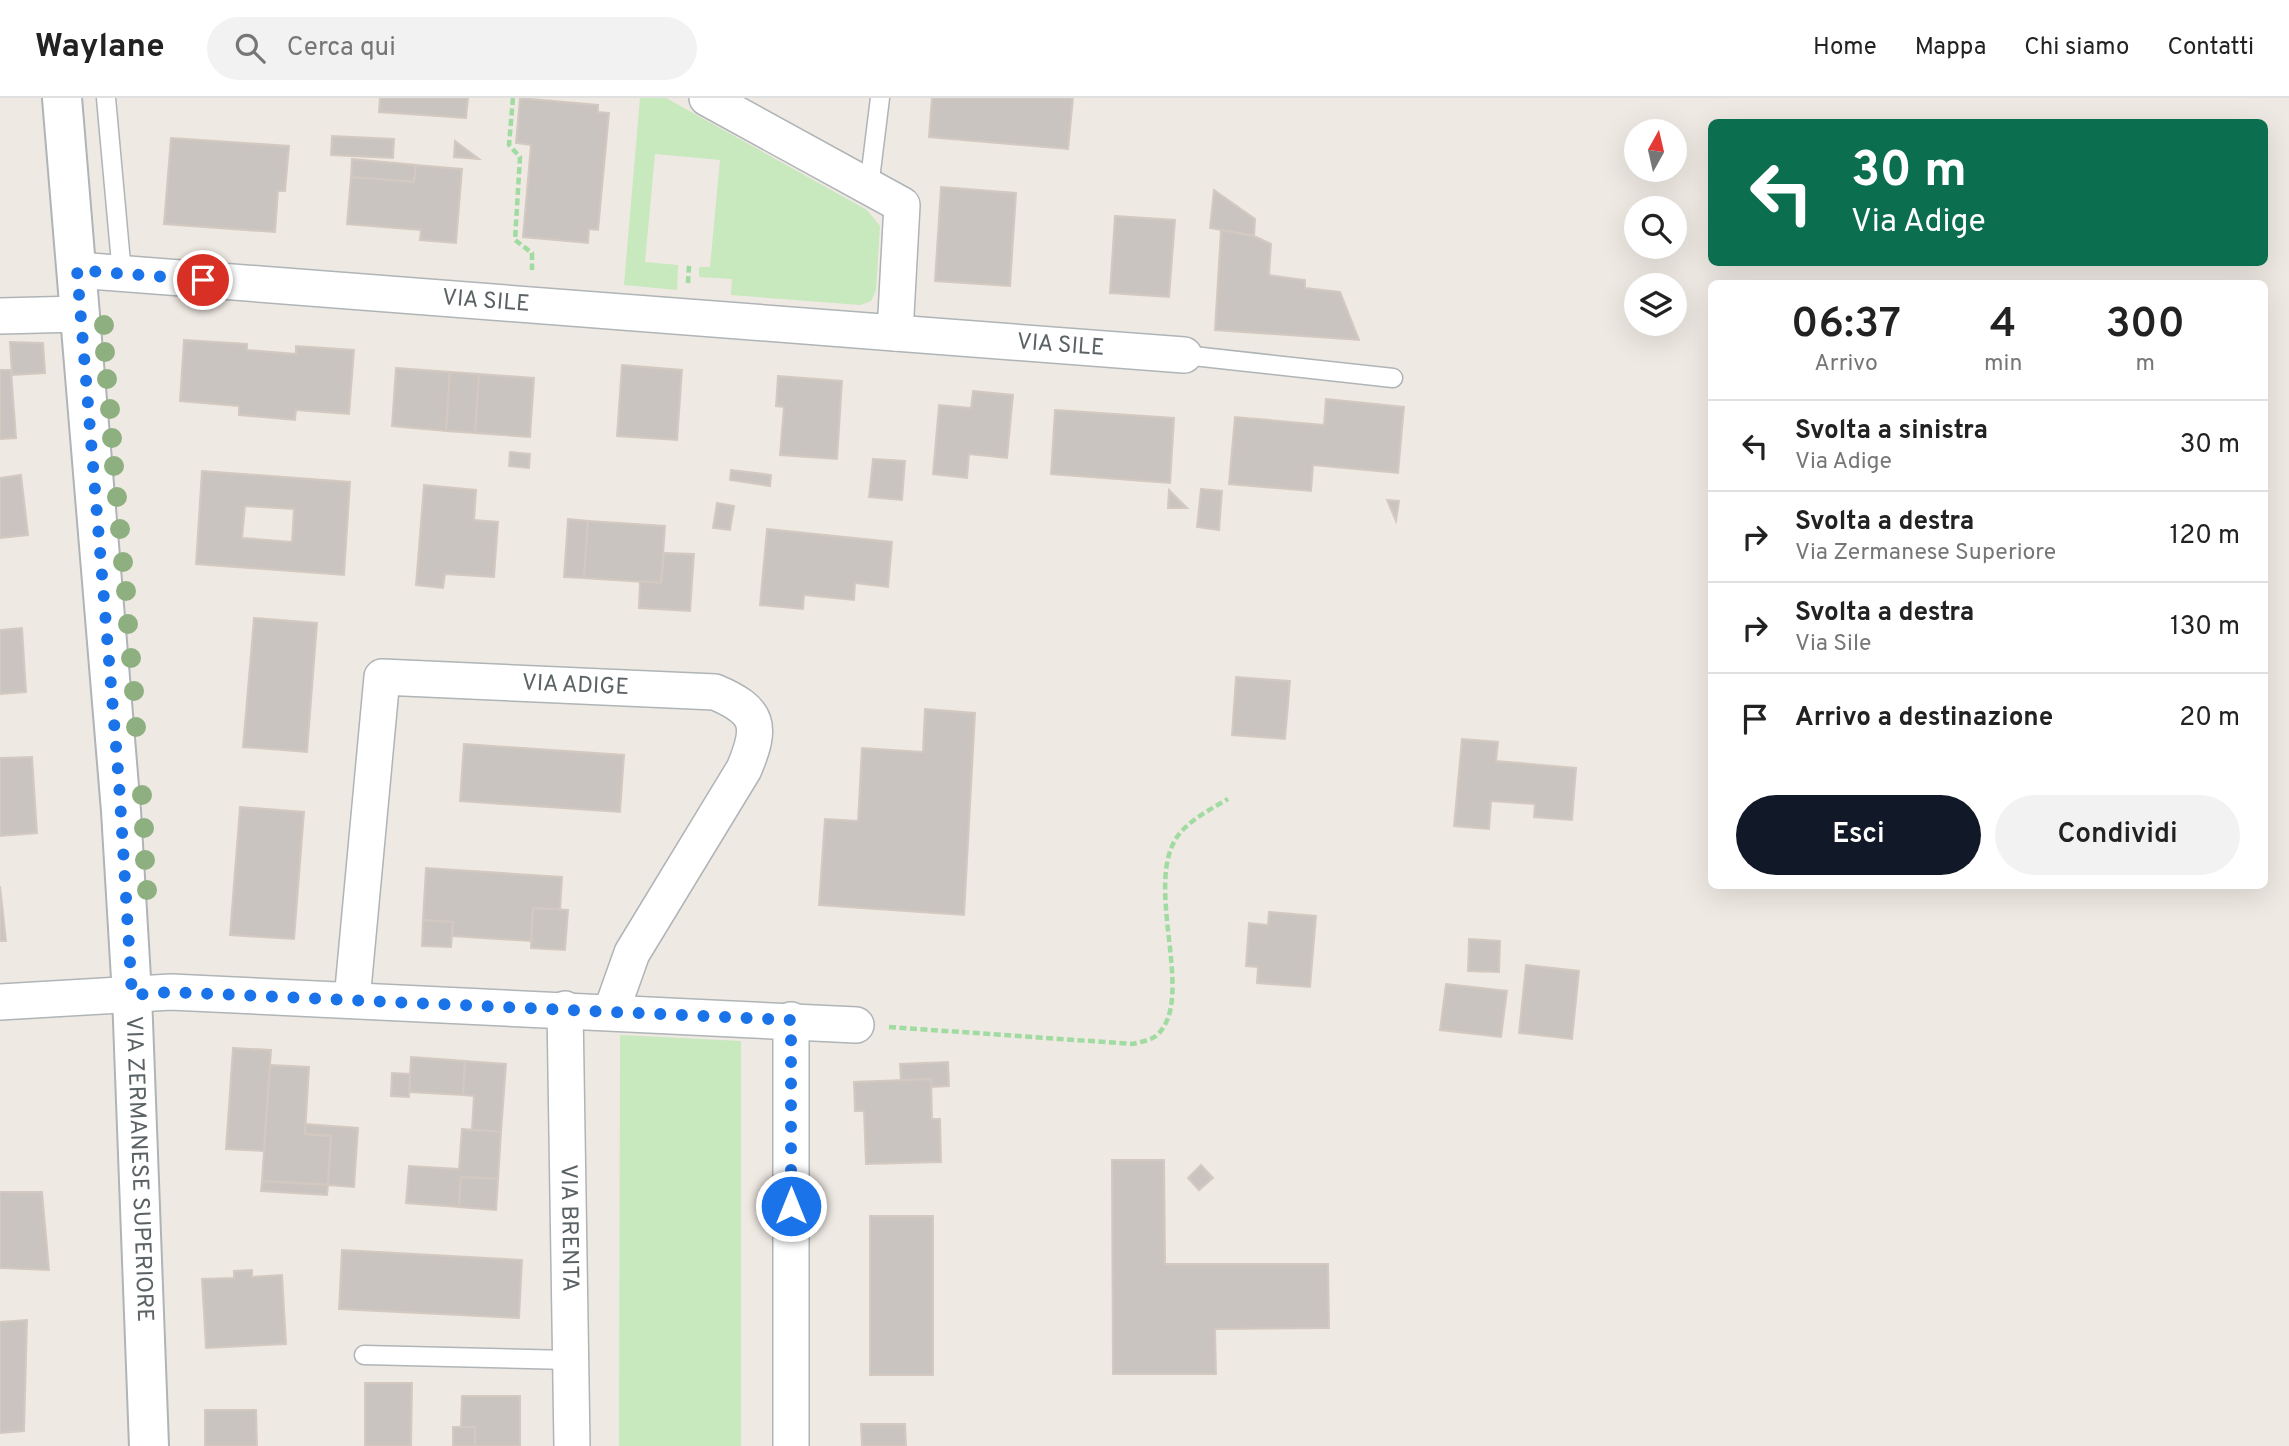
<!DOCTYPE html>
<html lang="it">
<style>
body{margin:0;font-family:Overpass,sans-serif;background:#f2f2f2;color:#222;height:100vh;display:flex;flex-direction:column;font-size:26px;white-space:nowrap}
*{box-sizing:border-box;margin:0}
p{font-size:23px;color:#767676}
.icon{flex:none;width:38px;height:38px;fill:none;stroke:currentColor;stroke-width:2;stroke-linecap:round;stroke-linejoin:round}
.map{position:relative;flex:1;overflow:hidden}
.side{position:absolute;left:1708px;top:182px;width:560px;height:609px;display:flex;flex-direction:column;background:#fff;border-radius:10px;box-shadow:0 7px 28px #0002}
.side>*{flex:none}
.hud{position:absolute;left:1708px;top:21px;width:560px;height:147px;border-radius:10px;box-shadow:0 7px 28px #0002;background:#0b6e4f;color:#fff;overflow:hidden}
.needle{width:46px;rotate:8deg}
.fabs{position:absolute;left:1624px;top:21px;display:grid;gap:14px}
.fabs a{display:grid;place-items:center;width:63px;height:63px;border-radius:50%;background:#fff;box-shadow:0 7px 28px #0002;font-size:35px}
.pin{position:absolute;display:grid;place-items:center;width:60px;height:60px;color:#fff;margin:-30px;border:4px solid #fff;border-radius:50%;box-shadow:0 2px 7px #0007}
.me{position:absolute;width:77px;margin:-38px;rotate:0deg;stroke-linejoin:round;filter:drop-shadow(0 0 5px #0008)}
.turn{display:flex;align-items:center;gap:24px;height:147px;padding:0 28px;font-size:32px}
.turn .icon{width:91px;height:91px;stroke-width:2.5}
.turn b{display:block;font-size:49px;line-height:60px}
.eta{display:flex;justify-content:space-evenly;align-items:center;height:119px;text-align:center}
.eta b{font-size:42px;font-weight:600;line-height:49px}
.cta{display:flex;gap:14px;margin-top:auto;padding:14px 28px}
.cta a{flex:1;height:80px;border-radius:42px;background:#111827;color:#fff;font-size:28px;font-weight:600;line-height:80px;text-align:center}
.cta a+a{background:#f2f2f2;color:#222}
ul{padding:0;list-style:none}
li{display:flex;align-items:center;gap:21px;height:91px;padding:0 28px;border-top:2px solid #e0e0e0}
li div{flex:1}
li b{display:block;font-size:26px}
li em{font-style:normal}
header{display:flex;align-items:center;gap:42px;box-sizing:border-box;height:98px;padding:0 35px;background:#fff;border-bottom:2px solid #e0e0e0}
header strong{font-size:33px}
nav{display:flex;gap:38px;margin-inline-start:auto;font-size:24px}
.search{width:490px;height:63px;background:#f2f2f2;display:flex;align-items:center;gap:18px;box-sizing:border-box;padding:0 24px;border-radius:38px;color:#767676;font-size:26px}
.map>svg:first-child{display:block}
</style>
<header>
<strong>Waylane</strong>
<div class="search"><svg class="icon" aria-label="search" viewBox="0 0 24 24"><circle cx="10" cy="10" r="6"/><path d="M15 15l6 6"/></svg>Cerca qui</div>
<nav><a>Home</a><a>Mappa</a><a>Chi siamo</a><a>Contatti</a></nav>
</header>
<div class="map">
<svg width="2289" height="1348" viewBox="0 0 2289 1348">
<rect width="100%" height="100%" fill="#efe9e3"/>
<g fill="#c8e8be">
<polygon points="640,0 666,0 867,112 880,128 876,192 871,203 860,207 731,197 732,181 699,179 699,169 710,169 720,62 655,56 645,164 678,167 677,192 624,187"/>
<polygon points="620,937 741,943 741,1348 619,1348"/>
</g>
<g fill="#cac4c0" stroke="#d4c9c1" stroke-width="2" fill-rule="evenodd">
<polygon points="380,0 468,0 466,20 379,14"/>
<polygon points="520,0 598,7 598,14 609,15 598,132 589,131 588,145 523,139 531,47 516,45"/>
<polygon points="932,0 1073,0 1068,51 929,39"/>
<polygon points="332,38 394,41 393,60 331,57"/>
<polygon points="171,40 289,48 285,93 278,93 275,134 164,126"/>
<polygon points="455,43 479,61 454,59"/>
<polygon points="352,61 416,67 414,84 351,79"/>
<polygon points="416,67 462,71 456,145 420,142 421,132 347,126 351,79 414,84"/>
<polygon points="941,89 1016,95 1010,188 935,183"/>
<polygon points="1214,92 1255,121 1254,138 1210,130"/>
<polygon points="1115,118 1175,122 1169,199 1110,195"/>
<polygon points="1221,132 1254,138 1271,146 1269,177 1305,182 1305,190 1340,194 1359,242 1215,232"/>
<polygon points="184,242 247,246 247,252 296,256 296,248 354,252 349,316 296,312 295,322 239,317 239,308 180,303"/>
<polygon points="10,244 43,245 45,275 12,277"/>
<polygon points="622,267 682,272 677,342 617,338"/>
<polygon points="396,270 450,274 446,333 392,328"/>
<polygon points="0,272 11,272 16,340 0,341"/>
<polygon points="450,274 479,276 475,335 446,333"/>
<polygon points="479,276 534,280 530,339 475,335"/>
<polygon points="778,278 842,283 837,361 780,357 784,309 776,308"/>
<polygon points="973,293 1013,297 1007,360 969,356 967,380 933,376 939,307 971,310"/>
<polygon points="1326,301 1404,309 1398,375 1313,367 1311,393 1229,386 1235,319 1324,327"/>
<polygon points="1055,312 1174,320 1170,385 1051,376"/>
<polygon points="510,354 530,356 529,370 509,368"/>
<polygon points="873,361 905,363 902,402 869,399"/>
<polygon points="731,372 771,377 770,388 730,382"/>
<path d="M 202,373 L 350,384 L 344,477 L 196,466 ZM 245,408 L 294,411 L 292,444 L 242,440 Z"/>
<polygon points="21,377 28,437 0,440 0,380"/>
<polygon points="424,387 476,392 474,422 498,424 494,479 445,476 443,490 416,487"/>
<polygon points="1201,391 1222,393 1219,432 1197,429"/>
<polygon points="1169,392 1187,410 1168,410"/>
<polygon points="1387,402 1399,403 1396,423"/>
<polygon points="717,405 734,408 730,432 713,430"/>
<polygon points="568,421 588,423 584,480 564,479"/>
<polygon points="588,423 665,428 661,485 584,480"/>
<polygon points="767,431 892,444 888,489 855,485 854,502 804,497 803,511 760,507"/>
<polygon points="664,455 694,456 690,513 639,510 640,483 661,485"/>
<polygon points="254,520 317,525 307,654 243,649"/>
<polygon points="22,530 26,594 0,596 0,532"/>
<polygon points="1236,579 1290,583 1285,641 1232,637"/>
<polygon points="925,611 975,615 964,817 819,807 825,721 858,723 862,650 923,654"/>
<polygon points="1462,641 1498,644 1496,663 1576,670 1572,722 1534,719 1535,706 1491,703 1489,731 1454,728"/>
<polygon points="464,646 624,657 620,714 460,703"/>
<polygon points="32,659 37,735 0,738 0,660"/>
<polygon points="240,709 304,714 294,841 230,837"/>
<polygon points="426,770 562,779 560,812 533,810 531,843 452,838 453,824 423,822"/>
<polygon points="0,788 6,843 0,843"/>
<polygon points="533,810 568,812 565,852 531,850"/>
<polygon points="1269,814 1316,818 1310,889 1257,885 1258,869 1246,868 1249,825 1268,827"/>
<polygon points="423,822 453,824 451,849 422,848"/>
<polygon points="1469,841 1500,843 1499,874 1468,873"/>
<polygon points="1526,867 1579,873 1572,941 1519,935"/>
<polygon points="1446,886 1507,893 1501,939 1440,932"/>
<polygon points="233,950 271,952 264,1053 226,1051"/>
<polygon points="411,959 465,963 463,997 409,994"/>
<polygon points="465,963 506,966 501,1034 472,1032 474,998 463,997"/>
<polygon points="948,964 949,988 931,989 931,981 901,983 900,966"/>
<polygon points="270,967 309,969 305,1036 331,1038 328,1087 262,1083"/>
<polygon points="392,975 410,976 409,999 391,998"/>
<polygon points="931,981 932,1021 940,1021 941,1064 866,1066 864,1013 855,1013 854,984"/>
<polygon points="305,1026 358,1030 354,1089 328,1087 331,1038 305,1036"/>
<polygon points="462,1031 501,1034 498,1081 461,1079 459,1109 406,1105 409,1068 459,1071"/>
<polygon points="1112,1062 1164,1062 1165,1166 1328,1166 1329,1230 1215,1231 1216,1276 1113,1276"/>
<polygon points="1201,1067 1213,1080 1199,1092 1188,1080"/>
<polygon points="461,1079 498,1081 496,1112 459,1109"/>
<polygon points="262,1083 328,1087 327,1097 261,1093"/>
<polygon points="0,1094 42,1094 49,1172 0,1170"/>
<rect x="870" y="1118" width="63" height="159"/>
<polygon points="342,1152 522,1162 519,1220 339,1211"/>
<polygon points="252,1172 252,1179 282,1177 286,1246 206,1250 202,1181 234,1180 234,1173"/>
<polygon points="27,1222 24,1333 0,1335 0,1224"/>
<polygon points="365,1285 412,1285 411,1348 365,1348"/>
<polygon points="462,1298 520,1298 520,1348 475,1348 475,1329 461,1329"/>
<polygon points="205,1312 256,1312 257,1348 205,1348"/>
<polygon points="861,1326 905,1326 906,1348 862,1348"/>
<rect x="453" y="1329" width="22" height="19"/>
</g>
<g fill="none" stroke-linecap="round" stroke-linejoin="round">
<defs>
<g id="service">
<polyline points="106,0 122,176"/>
<polyline points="869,89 880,0"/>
<polyline points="1184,257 1393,280"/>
<polyline points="364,1257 570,1262"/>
</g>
<g id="minor">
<path id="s1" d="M 77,172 L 895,235 L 902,107 L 707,0"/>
<polyline points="0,218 80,216"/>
<path id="s2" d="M 895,235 L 1184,257"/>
<path id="s3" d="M 352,902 L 382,579 L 715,594 C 760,613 762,628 744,671 L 632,855 L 611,914"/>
<polyline points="0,904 171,894 856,927"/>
<path id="s4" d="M 565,911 L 572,1348"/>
<polyline points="791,1348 791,922"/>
</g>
<g id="tertiary">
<path id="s5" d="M 62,0 L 121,713 L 132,897 L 149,1348"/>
</g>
</defs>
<use href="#service" stroke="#afb4b7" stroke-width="21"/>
<use href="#minor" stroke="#afb4b7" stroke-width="38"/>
<use href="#tertiary" stroke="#afb4b7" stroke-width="42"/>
<g stroke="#a0dba1" stroke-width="4.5" stroke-dasharray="7 3.5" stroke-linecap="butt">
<polyline points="513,0 509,47 520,59 515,142 532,155 532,172"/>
<polyline points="688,185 689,168"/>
<path d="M 889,929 L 1133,946 C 1140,944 1152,942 1157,937 C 1198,900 1140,783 1180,735 C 1193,720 1211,711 1228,701"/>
</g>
<use href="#service" stroke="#fff" stroke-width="18"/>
<use href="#minor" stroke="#fff" stroke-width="35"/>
<use href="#tertiary" stroke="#fff" stroke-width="38"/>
</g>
<g fill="#8eb080">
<circle cx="104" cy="227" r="10"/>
<circle cx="105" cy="254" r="10"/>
<circle cx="107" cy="281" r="10"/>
<circle cx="110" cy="311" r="10"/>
<circle cx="112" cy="340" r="10"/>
<circle cx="114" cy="368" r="10"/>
<circle cx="117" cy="399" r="10"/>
<circle cx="120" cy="431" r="10"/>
<circle cx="123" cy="464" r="10"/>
<circle cx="126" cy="493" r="10"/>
<circle cx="128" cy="526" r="10"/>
<circle cx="131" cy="560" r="10"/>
<circle cx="134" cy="593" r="10"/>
<circle cx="136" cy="629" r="10"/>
<circle cx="142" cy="697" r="10"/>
<circle cx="144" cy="730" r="10"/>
<circle cx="145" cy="762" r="10"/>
<circle cx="147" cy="792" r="10"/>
</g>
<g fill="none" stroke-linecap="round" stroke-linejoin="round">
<polyline stroke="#1a73e8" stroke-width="12" stroke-dasharray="0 21.6" points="203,182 77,172 119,685 132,897 171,894 791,922 791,1108"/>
</g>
<g text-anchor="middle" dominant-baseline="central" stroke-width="5" stroke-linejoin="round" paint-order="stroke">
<g font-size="23" fill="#5b6265" stroke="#fff">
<text stroke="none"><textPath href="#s1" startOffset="410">VIA SILE</textPath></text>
<text stroke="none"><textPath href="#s2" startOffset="166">VIA SILE</textPath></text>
<text stroke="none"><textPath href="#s3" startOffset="518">VIA ADIGE</textPath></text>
<text stroke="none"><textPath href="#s5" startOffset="1074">VIA ZERMANESE SUPERIORE</textPath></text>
<text stroke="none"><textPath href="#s4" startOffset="219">VIA BRENTA</textPath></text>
</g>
</g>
</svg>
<div class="fabs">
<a><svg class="needle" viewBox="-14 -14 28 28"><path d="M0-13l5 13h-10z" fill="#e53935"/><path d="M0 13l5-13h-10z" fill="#767676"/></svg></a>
<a><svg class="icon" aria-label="search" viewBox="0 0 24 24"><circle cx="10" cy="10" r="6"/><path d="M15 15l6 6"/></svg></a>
<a><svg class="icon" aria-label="layers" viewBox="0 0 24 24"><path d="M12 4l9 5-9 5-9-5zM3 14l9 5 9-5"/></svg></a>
</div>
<div class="pin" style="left:203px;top:182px;background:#d93025"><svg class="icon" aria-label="arrive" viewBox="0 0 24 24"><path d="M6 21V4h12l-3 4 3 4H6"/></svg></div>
<svg class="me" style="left:791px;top:1108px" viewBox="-20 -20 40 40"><circle r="17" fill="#1a73e8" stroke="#fff" stroke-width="3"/><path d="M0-11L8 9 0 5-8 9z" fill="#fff"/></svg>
<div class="hud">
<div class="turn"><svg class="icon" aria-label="left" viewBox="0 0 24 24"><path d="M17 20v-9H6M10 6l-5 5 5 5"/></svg><div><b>30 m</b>Via Adige</div></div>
</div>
<section class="side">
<div class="eta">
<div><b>06:37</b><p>Arrivo</p></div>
<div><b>4</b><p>min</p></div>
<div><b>300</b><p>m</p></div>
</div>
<ul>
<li><svg class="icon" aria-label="left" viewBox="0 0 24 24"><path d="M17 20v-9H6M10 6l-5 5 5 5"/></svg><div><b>Svolta a sinistra</b><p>Via Adige</p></div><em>30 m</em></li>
<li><svg class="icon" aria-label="right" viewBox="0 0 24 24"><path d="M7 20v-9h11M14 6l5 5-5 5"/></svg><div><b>Svolta a destra</b><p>Via Zermanese Superiore</p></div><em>120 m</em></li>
<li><svg class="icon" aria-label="right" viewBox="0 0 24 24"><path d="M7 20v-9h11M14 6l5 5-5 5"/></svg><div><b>Svolta a destra</b><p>Via Sile</p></div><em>130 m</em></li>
<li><svg class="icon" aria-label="arrive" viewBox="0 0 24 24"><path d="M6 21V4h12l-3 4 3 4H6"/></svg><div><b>Arrivo a destinazione</b></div><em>20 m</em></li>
</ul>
<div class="cta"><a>Esci</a><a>Condividi</a></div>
</section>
</div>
